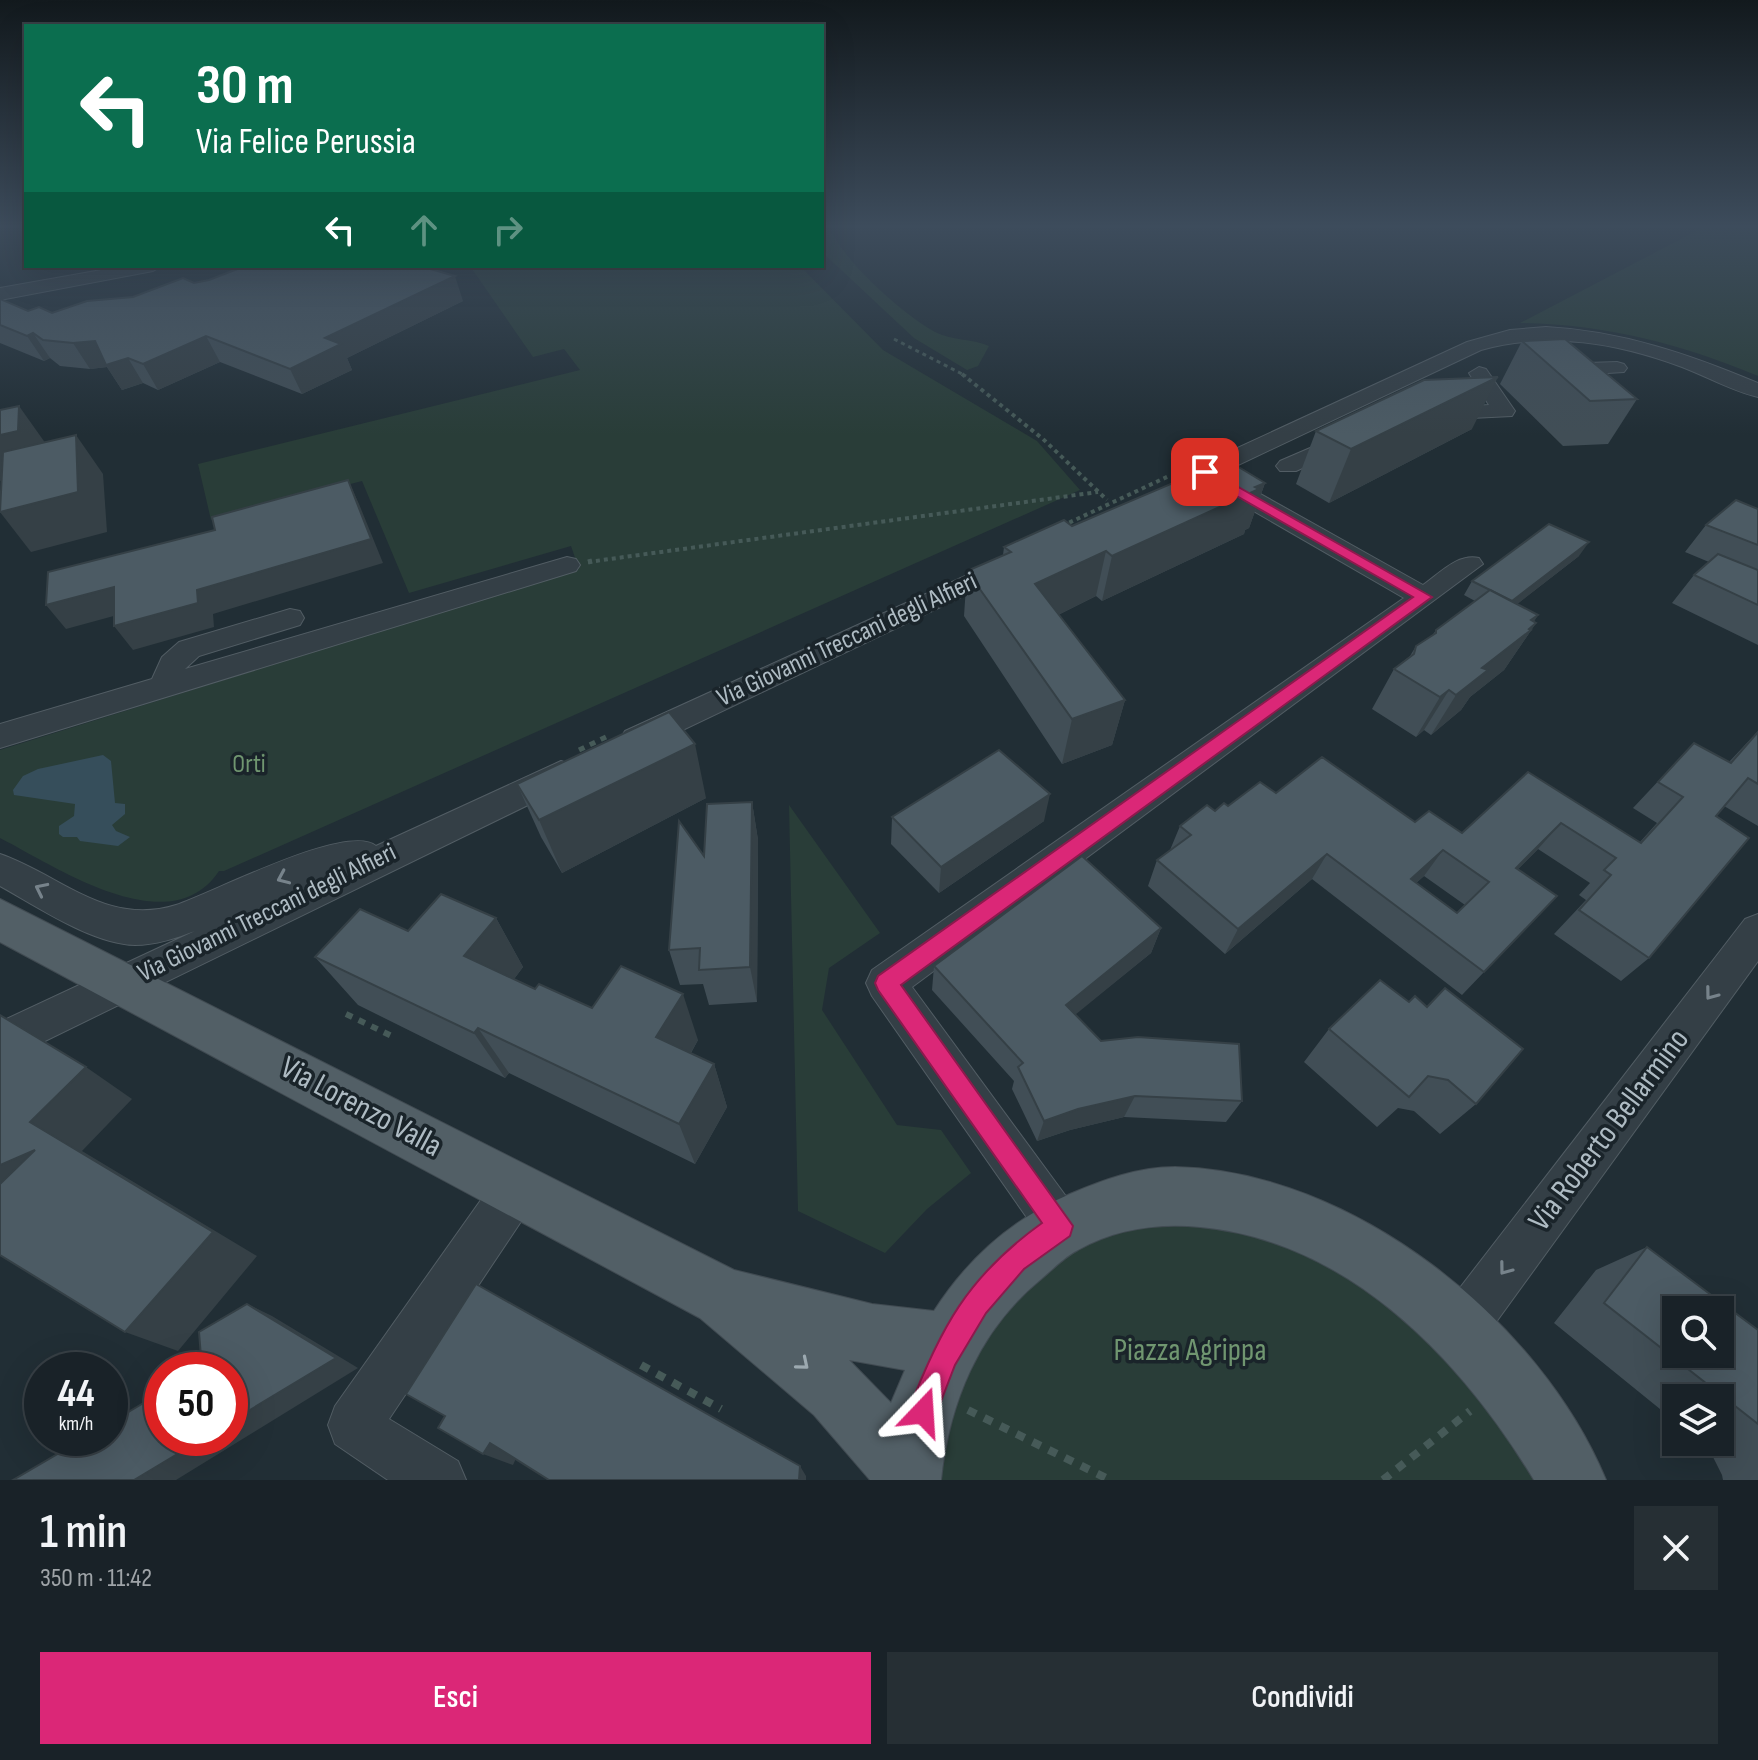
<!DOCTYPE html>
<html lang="it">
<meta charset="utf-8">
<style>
body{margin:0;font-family:"Sofia Sans Condensed",sans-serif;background:#262f34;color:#f1f3f6;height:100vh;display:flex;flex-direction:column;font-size:30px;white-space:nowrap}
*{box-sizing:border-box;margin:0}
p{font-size:26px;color:#9fa4a8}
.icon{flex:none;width:44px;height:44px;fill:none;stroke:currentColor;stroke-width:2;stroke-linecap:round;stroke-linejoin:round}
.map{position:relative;height:1480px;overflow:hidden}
.drawer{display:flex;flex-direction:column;background:#192228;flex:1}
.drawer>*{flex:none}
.hud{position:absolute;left:24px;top:24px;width:800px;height:244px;border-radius:0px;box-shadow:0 8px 32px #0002,0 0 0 2px #373f45;background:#0b6e4f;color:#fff;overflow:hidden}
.tools{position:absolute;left:1662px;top:1296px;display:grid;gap:16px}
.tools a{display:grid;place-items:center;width:72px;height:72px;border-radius:0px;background:#192228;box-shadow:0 8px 32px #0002,0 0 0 2px #373f45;font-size:40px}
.speed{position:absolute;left:24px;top:1352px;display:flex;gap:16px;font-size:40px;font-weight:700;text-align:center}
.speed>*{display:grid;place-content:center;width:104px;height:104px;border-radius:50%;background:#192228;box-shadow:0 8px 32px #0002,0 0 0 2px #373f45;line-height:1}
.speed small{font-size:20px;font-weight:400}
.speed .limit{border:12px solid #d22;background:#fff;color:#111}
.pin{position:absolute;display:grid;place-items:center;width:68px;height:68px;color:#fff;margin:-34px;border-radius:16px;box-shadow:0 4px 12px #0006}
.me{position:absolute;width:88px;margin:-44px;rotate:20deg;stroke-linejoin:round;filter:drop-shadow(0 0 6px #0008)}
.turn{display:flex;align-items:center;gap:28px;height:168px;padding:0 40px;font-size:36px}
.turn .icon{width:104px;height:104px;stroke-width:2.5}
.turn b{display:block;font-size:56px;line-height:68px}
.lanes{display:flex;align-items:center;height:76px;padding:0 40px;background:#0003;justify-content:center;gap:40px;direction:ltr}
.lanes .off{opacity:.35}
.round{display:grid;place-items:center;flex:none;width:84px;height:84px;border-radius:0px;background:#262f34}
.head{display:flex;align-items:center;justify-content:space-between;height:136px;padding:0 40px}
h1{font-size:48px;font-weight:600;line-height:60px}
.cta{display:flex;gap:16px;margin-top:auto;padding:16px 40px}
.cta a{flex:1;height:92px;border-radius:0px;background:#db2777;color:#fff;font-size:32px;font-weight:600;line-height:92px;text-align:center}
.cta a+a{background:#262f34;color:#f1f3f6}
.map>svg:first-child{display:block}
</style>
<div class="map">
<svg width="1758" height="1480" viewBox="0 0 1758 1480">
<rect width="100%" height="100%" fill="#212e35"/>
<g fill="#293d38">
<path d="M 1702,228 L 1758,228 L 1758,376 C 1681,344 1604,324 1520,323 Z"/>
<path d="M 822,230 L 833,234 C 849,266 903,314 935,332 C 952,341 971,338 989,346 L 978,366 L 967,370 L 914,338 L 822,252 Z"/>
<path d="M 470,266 L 800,266 L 883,350 L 1037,441 L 1080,490 L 224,871 L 219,871 C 170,945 55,866 0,838 L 0,750 L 579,569 L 571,546 L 409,593 L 362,481 L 211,520 L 198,464 L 580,370 L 564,349 L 533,357 Z"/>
<polygon points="789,805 880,933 829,968 822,1010 897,1125 941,1130 971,1173 927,1209 885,1253 798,1211"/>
<polygon points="1208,1217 1297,1239 1387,1290 1549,1480 938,1480 945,1425 988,1329 1049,1262 1124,1225"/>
</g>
<polygon fill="#364e5b" points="103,755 111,761 115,803 125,804 125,814 112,825 116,831 130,837 118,846 80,841 77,837 63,837 59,834 59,826 74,816 75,804 14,795 13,790 23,776 38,769"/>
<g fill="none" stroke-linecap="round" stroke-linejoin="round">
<defs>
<g id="minor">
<polygon points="124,266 162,266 153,271 0,300 0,288"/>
<path d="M 1546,327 C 1621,331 1689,354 1758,383 L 1758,397 C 1732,391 1708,377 1682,367 C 1616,343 1551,331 1481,350 L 1215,476 L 1230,477 L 1423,585 C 1440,573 1458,553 1479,558 L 1483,564 L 912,987 L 1076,1210 L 1083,1226 L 1076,1242 L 1060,1249 L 1044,1242 L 872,996 L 866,983 L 872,970 L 1404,598 L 1212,487 L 1209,482 L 1212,478 L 1190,486 L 1181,484 L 1178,479 L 1181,474 L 1467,342 L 1510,330 Z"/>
<polygon points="1617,362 1624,364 1627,368 1624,372 1558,376 1548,370 1558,364"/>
<polygon points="1479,367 1486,369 1515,411 1512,416 1430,420 1427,415 1430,410 1438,408 1489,405 1469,373"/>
<polygon points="1345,433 1353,435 1356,440 1353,445 1296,471 1280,471 1276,466 1280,461"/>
<polygon points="567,557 576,559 580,565 576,571 0,748 0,724 152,679 162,657 179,642 290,609 300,611 304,618 300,625 199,656 185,669"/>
<polygon points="1007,557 1016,559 1020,565 1016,571 647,747 636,751 625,747 620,739 625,731"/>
<path d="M 561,761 L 573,765 L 578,774 L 573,783 L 0,1063 L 0,1022 L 195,931 C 176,938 156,945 135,945 C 92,944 38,907 0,886 L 0,854 C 61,875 106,927 176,905 C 213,893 347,822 376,846 Z"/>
<polygon points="1758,914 1758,961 1478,1347 1460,1354 1442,1347 1435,1329 1442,1311 1745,919"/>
<polygon points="516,1166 532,1173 539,1189 532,1205 389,1419 458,1461 466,1480 388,1480 335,1444 328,1425 335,1406 500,1173"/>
</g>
<path id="major" d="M 0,899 L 734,1270 L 872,1304 L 934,1311 C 968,1258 1012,1219 1070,1194 C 1103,1180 1138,1167 1175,1167 C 1351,1170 1540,1320 1606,1480 L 1534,1480 C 1461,1359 1349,1241 1200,1227 C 1158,1223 1115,1229 1078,1250 C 1064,1257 1052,1270 1040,1280 C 979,1330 949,1403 941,1480 L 870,1480 L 814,1415 L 700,1318 L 0,942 ZM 849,1360 L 905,1370 L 891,1403 Z"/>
</defs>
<use href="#minor" stroke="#525d64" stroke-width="2"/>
<use href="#major" stroke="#414b52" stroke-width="2"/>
<polyline stroke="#465a58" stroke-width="3" stroke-dasharray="4 4" stroke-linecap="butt" points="894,339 966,376"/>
<g stroke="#465a58" stroke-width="4" stroke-dasharray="4 4" stroke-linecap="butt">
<polyline points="962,374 1043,439 1107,500"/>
<polyline points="1062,526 1169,476"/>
<polyline points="588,562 1098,492"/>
</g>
<g stroke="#465a58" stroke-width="5" stroke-dasharray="6 6" stroke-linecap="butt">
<polyline points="588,562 592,561"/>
<polyline points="579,750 610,735"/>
</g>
<polyline stroke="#465a58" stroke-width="6" stroke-dasharray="7 7" stroke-linecap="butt" points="346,1014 396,1038"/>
<g stroke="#465a58" stroke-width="8" stroke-dasharray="9 9" stroke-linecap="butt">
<polyline points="641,1365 721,1409"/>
<polyline points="968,1410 1110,1480"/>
<polyline points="1383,1480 1470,1411"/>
</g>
<use href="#minor" fill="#343f46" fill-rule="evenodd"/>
<use href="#major" fill="#525f66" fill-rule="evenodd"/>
</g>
<g fill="#414e56" fill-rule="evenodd">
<polygon points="430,269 463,301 347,358 352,370 302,394 220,362 158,390 143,383 122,390 107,367 90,369 60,366 50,358 44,361 0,343 0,299 28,311 52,313 133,297 194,283"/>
<polygon points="1522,341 1637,399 1608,444 1563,446 1500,384"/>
<polygon points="1472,429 1329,503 1296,484 1316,431"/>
<polygon points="1265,483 1249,528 1245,530 1244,534 1102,601 1096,596 1058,615 1125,700 1112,745 1062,764 964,616 967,571 1003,555 1004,547 1072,526"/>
<polygon points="1758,509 1758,645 1672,603 1694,575 1709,562 1685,552 1706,525"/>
<polygon points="1579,556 1517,604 1538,615 1534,621 1536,623 1504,670 1470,697 1461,710 1431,735 1424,730 1416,737 1372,709 1394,669 1410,656 1416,646 1432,636 1436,630 1475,601 1464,595 1472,581"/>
<path d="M 1758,731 L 1758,826 L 1724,806 L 1716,816 L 1649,958 L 1621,981 L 1554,934 L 1586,900 L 1579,895 L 1590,883 L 1538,849 L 1518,869 L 1557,896 L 1462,995 L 1312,879 L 1225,954 L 1148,886 L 1157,860 L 1170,850 L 1180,826 L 1215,811 L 1276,793 L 1462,833 L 1528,772 L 1640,842 L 1657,823 L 1633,808 L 1694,743 L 1729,762 ZM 1424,876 L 1465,905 L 1457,913 L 1416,883 Z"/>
<polygon points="517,784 706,798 562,873 541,837"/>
<polygon points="752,802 758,840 757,1002 709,1005 703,984 680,985 669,950 704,856"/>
<polygon points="892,817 1044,821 939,893 891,844"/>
<polygon points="496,918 523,967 514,979 535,989 592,1008 698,1040 691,1053 714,1064 727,1107 695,1164 509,1073 505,1078 358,1005 315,957 408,931"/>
<polygon points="1161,928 1151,953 1075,1014 1101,1041 1242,1101 1226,1122 1124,1117 1070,1130 1037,1141 1012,1089 1014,1081 932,990 934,966"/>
<polygon points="1380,980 1476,1104 1440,1134 1414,1111 1398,1108 1377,1127 1304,1062 1329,1029"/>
<polygon points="1647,1247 1758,1330 1758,1480 1723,1480 1722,1475 1709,1449 1700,1442 1720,1442 1720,1398 1676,1398 1676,1422 1554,1323 1596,1270"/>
</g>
<g fill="#354046">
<polygon points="455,276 463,301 347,358 352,370 302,394 290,369 325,338"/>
<polygon points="33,333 50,358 44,361 27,336"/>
<polygon points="206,336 220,362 158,390 143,364"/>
<polygon points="95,341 128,358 143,383 122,390 107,367 90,369 73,343"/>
<polygon points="1498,377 1472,429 1329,503 1351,449"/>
<polygon points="19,406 46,444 46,470 0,481 0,435"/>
<polygon points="76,435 103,474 107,532 31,552 0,512"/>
<polygon points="348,480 359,504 383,563 213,614 214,627 133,650 114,626 197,590"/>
<polygon points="1265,483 1249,528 1245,530 1244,534 1102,601 1112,556"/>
<polygon points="1589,542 1579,556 1502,616 1511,602"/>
<polygon points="1106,551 1096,596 1028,630 1035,584"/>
<polygon points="114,587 132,611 66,629 46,605"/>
<polygon points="1538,615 1530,628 1536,623 1504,670 1470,697 1461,710 1431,735 1456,695 1482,668"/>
<polygon points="1449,690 1424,730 1416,737 1440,697"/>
<polygon points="1125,700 1112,745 1062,764 1072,719"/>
<polygon points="695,744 706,798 562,873 539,820"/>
<polygon points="1050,794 1044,821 939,893 941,867"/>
<polygon points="752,802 758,840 757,1002 750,967"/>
<polygon points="1561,823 1538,849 1494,893 1516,868"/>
<polygon points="1443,850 1424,876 1392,904 1411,879"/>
<polygon points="1327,854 1312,879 1225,954 1238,929"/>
<polygon points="496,918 523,967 495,1005 464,956"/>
<polygon points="1161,928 1151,953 1059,1028 1066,1005"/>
<polygon points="683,994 698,1040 674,1082 656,1037"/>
<polygon points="478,1028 509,1073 505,1078 474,1033"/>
<polygon points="714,1064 727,1107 695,1164 679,1124"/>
<polygon points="86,1067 132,1099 82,1151 257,1256 178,1351 125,1332 30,1122"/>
<polygon points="1135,1096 1124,1117 1070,1130 1037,1141 1044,1121 1078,1109"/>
<polygon points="35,1150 0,1217 0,1165"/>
<polygon points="247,1304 272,1316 358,1368 176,1480 134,1480 204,1438 230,1438 230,1422"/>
<polygon points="490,1443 518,1454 513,1465 483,1454"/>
<polygon points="800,1466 806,1476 806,1480 799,1480"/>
</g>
<g fill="#4c5b64" stroke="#354046" stroke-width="2" fill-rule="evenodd">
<polygon points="245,266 420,266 455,276 325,338 341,344 290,369 206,336 143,364 128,358 106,365 95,341 73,343 43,340 33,333 27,336 0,325 0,299 28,311 39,307 52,313 87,301 133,297 183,278 194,283 209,280"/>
<polygon points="1565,339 1637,399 1590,401 1522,341"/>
<polygon points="1498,377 1351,449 1316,431 1424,380"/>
<polygon points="19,406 18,431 0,435 0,410"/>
<polygon points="76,435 78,492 0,512 3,452"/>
<polygon points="1227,460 1265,483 1255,487 1259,489 1112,556 1106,551 1035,584 1125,700 1072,719 967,571 1011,552 1004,547 1064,520 1072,526"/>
<polygon points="348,480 371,539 197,590 198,603 114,626 114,587 46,605 48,572 215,530 212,517"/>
<polygon points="1736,500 1758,509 1758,545 1706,525"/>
<polygon points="1549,524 1589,542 1512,601 1472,581"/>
<polygon points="1718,554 1758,570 1758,605 1694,575"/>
<polygon points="1490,590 1538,615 1531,620 1536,623 1529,629 1531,630 1482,668 1488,670 1456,695 1449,690 1440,697 1394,669 1414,654 1416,646 1436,633 1436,630"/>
<polygon points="669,712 695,744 539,820 517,784"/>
<path d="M 1758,732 L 1758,784 L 1748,778 L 1716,816 L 1749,838 L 1649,958 L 1579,910 L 1611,875 L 1604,870 L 1616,858 L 1561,823 L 1516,868 L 1557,896 L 1484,972 L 1327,854 L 1238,929 L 1157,860 L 1191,835 L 1180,826 L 1207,805 L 1215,811 L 1224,803 L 1228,806 L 1260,782 L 1276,793 L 1322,757 L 1415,822 L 1429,811 L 1462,833 L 1528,772 L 1641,843 L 1683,797 L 1658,782 L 1694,743 L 1731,763 ZM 1443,850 L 1489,882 L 1457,913 L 1411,879 Z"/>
<polygon points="999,750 1050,794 941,867 892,817"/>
<polygon points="752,802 750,967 699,970 700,948 669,950 679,821 704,856 707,804"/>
<polygon points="1082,856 1161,928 1066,1005 1101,1041 1138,1037 1239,1044 1242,1101 1135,1096 1078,1109 1044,1121 1018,1067 1023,1063 934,966"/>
<polygon points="441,894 496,918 464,956 535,989 539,984 592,1008 621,966 683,994 656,1037 714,1064 679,1124 478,1028 474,1033 315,957 360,909 408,931"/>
<polygon points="1380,980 1409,1002 1415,996 1427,1007 1445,988 1523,1049 1476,1104 1448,1080 1428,1076 1409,1097 1329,1029"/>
<polygon points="0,1015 86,1067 30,1122 213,1232 125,1332 0,1255 0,1184 35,1150 0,1165"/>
<path d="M 1647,1247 L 1758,1330 L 1758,1424 L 1604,1303 ZM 1676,1310 L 1720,1310 L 1720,1354 L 1676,1354 Z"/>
<polygon points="476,1284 800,1466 799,1480 549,1480 490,1443 483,1454 438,1428 445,1416 406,1394"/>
<polygon points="247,1304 336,1358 230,1422 230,1370 200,1370 202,1369 199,1332"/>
<polygon points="162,1392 162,1438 204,1438 134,1480 13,1480 85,1438 110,1438 110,1423"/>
</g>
<defs><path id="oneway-chevron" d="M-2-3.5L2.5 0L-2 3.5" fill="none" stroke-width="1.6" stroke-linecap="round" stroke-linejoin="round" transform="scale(2)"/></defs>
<g stroke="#77838b">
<use href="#oneway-chevron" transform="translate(283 878) rotate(156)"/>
<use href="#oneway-chevron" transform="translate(41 889) rotate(-154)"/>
<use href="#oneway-chevron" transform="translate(1711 994) rotate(127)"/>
<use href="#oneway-chevron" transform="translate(1505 1269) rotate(127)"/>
</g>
<use stroke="#9ca9b0" href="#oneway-chevron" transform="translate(803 1364) rotate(40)"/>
<linearGradient id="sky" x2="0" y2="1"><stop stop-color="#12191d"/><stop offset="0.52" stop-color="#3d4c5c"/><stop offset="1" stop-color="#3d4c5c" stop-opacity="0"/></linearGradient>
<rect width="1758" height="435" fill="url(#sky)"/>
<path fill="#db2777" stroke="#8e194d" stroke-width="2" d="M 1205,468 L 1432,597 L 901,985 L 1073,1226 L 1070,1236 L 1024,1269 L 986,1313 L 955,1365 L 933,1422 L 923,1426 L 912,1422 L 908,1412 C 940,1328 968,1276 1042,1223 L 878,990 L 875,983 L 878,976 L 1413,597 L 1200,475 L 1198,472 Z"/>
<g text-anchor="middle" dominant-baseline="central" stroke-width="7" stroke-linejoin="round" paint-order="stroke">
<g font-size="26" fill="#aebbc3" stroke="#1a242a">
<text transform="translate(847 640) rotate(-25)">Via Giovanni Treccani degli Alfieri</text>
<text transform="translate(267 913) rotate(-26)">Via Giovanni Treccani degli Alfieri</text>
</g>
<g font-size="26" fill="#709670" stroke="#1a242a">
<text x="249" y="764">Orti</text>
</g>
<g font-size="32" fill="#aebbc3" stroke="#1a242a">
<text transform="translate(361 1107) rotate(28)">Via Lorenzo Valla</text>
<text transform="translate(1609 1130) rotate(-53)">Via Roberto Bellarmino</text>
</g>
<g font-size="32" fill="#709670" stroke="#1a242a">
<text x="1190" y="1350">Piazza Agrippa</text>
</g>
</g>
</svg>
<div class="tools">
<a><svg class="icon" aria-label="search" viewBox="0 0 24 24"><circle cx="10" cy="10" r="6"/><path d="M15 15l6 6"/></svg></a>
<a><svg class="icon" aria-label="layers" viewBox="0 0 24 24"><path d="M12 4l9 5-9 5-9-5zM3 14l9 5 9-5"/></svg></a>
</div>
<div class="speed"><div>44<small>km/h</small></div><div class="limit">50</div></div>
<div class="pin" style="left:1205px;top:472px;background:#d93025"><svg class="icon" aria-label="arrive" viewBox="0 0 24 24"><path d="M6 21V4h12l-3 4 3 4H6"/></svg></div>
<svg class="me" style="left:923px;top:1412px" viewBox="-20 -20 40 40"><path d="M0-17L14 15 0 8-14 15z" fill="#db2777" stroke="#fff" stroke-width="4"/></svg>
<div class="hud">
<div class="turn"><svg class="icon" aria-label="left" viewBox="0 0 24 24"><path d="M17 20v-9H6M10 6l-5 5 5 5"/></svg><div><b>30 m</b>Via Felice Perussia</div></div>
<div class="lanes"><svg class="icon" aria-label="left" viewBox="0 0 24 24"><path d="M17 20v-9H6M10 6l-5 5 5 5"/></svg><svg class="icon off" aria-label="ahead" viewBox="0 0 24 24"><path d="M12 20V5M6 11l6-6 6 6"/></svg><svg class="icon off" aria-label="right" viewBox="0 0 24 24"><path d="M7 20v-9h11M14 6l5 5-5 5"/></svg></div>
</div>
</div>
<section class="drawer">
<div class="head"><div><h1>1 min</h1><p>350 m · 11:42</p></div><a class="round"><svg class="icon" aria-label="close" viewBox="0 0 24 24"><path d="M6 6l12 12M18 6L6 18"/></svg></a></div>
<div class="cta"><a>Esci</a><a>Condividi</a></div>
</section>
